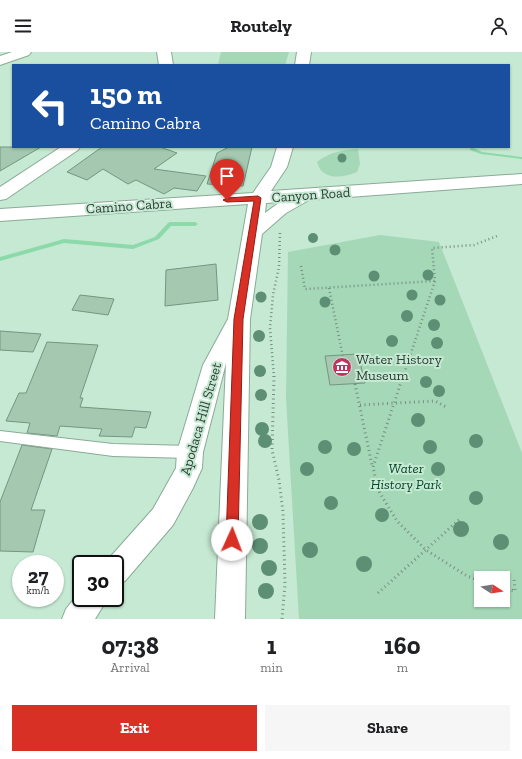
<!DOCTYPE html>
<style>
body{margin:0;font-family:"Zilla Slab",serif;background:#f6f6f6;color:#202124;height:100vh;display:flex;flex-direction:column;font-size:15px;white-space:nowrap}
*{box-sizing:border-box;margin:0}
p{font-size:13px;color:#757577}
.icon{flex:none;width:22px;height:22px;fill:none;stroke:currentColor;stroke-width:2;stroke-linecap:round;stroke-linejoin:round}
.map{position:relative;height:567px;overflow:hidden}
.drawer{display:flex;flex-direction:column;background:#fff;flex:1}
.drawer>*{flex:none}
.banner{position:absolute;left:12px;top:12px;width:498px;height:84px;border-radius:0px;box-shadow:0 1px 3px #0004;background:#1a4fa0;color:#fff;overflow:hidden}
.needle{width:26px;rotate:102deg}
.tools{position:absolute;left:474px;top:519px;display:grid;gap:8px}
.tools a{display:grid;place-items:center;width:36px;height:36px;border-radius:0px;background:#fff;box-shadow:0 1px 3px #0004;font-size:20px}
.speed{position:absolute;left:12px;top:503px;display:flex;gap:8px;font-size:20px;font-weight:700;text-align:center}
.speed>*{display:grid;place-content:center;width:52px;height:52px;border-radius:50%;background:#fff;box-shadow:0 1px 3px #0004;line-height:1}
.speed small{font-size:10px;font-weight:400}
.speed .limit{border:2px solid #111;border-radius:6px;background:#fff;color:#111}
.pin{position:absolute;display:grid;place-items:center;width:34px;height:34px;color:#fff;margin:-41px -17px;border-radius:50% 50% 50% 0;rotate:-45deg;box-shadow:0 0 4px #0007}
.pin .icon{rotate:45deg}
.me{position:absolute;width:44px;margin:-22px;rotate:2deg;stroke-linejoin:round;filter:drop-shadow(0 0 3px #0008)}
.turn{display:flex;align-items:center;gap:14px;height:84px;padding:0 12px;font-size:18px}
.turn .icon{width:52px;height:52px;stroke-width:2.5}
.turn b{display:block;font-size:28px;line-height:34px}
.eta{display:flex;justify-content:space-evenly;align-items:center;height:68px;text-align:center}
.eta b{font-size:24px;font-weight:700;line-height:28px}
.button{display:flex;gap:8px;margin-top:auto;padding:8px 12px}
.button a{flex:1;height:46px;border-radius:0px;background:#d93025;color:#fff;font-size:16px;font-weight:700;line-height:46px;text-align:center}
.button a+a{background:#f6f6f6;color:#202124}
header{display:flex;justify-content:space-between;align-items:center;height:52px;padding:0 12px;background:#fff;font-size:18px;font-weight:700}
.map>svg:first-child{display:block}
</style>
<header><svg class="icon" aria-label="menu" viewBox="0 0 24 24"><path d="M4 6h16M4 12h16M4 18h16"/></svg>Routely<svg class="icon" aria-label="person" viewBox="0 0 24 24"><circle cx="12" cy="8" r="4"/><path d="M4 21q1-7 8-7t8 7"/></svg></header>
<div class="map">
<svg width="522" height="567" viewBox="0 0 522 567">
<rect width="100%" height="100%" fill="#c5e9d2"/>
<g fill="#a4d8b7" fill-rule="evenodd">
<polygon points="221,0 289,0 285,13 218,13"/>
<path d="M 358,97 L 360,112 L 357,120 C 342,126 322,129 317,110 C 330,100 341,98 358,97 Z"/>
<path d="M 380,183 L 439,190 L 522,401 L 522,567 L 299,567 L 286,346 L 288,200 ZM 481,526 L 503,526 L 503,548 L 481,548 Z"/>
</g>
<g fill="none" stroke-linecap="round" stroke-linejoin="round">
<g fill="#8cd9aa" fill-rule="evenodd">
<polygon points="470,96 474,96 482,100 521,105 522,105 522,107 481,102 470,98"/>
<polygon points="170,170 195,170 198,172 195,174 171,174 159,187 133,197 64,191 0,209 0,205 64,187 133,193 155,185 168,171"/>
</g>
</g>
<g fill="#a5c8b1" stroke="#759681">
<polygon points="0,95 41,95 0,119"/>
<polygon points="102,95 160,95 177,101 154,117 206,124 197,139 174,136 164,142 136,128 128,132 103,117 87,128 67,120"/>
<polygon points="229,95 252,95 243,134 207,132 217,101"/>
<polygon points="216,212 218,248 165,254 166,218"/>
<polygon points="80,243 114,247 108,263 72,258"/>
<polygon points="0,279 41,282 33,300 0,298"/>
<polygon points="47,290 98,293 80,346 83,346 80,355 151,360 146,376 135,375 132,385 99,384 102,377 60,374 57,384 27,381 30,371 6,369 19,341 26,341"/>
<polygon points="358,302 365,331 330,333 325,304"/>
<polygon points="22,393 52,397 31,458 45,458 33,500 0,499 0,450"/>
</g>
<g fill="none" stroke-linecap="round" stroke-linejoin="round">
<defs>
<polygon id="lane" points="0,379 113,392 190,394 195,396 197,400 195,404 190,406 113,404 0,389"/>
<g id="street">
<polygon points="12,0 31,0 29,3 0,13 0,4"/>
<polygon points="157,0 171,0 173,13 159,13"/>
<polygon points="297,0 311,0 309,13 295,13"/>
<polygon points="61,95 80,95 78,98 6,147 0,148 0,135"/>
<path d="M 277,95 L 293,95 L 287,115 L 271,139 L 522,122 L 522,132 L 309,148 L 286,161 L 262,182 L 250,267 L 245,567 L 215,567 L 226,311 L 203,400 L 202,416 L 193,436 L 173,473 L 125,529 L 115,533 L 115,512 L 104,512 L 153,457 L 176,416 L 177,400 L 203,313 L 228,267 L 248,152 L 0,169 L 0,157 L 253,141 L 271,115 ZM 280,150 L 265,161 L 266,151 Z"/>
<polygon points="81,538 81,546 108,546 95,567 62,567 66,557"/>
</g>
</defs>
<use href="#lane" stroke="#8aab96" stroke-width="2"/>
<use href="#street" stroke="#8aab96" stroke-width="2"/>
<g stroke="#768f7f" stroke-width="2.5" stroke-dasharray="1 3" stroke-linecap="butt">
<polyline points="301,214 305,237 435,229"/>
<polyline points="329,236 343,305"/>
<polyline points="274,325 270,276 273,243 279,215 280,181"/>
<polyline points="403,325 435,229 432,196 474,193 497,184"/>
</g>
<g stroke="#768f7f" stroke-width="3" stroke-dasharray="1 3.5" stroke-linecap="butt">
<polyline points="274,324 272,398 279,428 283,460 285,532 282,567"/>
<polyline points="403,324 373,415 378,438 397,469 426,498 467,524 481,529"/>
<polyline points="355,332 372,413"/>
<polyline points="360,353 435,349 448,356"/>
<polyline points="503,536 515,539 514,526"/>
<polyline points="378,541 461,466"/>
</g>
<use href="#lane" fill="#fff" fill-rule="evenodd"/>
<use href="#street" fill="#fff" fill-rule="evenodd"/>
</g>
<g fill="#5c8f74">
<circle cx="342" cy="106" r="4.5"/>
<circle cx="313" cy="186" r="5"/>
<circle cx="335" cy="198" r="5.5"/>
<circle cx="428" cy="223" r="5.5"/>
<circle cx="374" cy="224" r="5.5"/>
<circle cx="412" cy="243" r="5.5"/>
<circle cx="261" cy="245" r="5.5"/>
<circle cx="440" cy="248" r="5.5"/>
<circle cx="325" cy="250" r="5.5"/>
<circle cx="407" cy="264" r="6"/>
<circle cx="434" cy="273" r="6"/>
<circle cx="259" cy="284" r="6"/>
<circle cx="392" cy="289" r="6"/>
<circle cx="437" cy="291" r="6"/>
<circle cx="260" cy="319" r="6"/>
<circle cx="426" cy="330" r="6"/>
<circle cx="439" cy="339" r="6"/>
<circle cx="261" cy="343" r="6"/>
<circle cx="418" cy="368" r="7"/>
<circle cx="262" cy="377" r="7"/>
<circle cx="265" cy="389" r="7"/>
<circle cx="476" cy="389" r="7"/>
<circle cx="325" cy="395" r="7"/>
<circle cx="430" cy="395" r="7"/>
<circle cx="354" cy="397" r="7"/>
<circle cx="307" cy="417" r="7"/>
<circle cx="438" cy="417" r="7"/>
<circle cx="476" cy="446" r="7"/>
<circle cx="331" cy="451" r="7"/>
<circle cx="382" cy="463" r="7"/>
<circle cx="260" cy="470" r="8"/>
<circle cx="461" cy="477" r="8"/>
<circle cx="501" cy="490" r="8"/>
<circle cx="260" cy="494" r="8"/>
<circle cx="310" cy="498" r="8"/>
<circle cx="364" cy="512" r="8"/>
<circle cx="269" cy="516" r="8"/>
<circle cx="266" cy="539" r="8"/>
</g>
<polygon fill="#d93025" stroke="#8d1f18" points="258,144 261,146 243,267 238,488 236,492 232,493 228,492 226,488 234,267 254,149 227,150 223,148 227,146"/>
<defs>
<symbol id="museum-disc" viewBox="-11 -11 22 22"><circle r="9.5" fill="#c23460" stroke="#c5e9d2"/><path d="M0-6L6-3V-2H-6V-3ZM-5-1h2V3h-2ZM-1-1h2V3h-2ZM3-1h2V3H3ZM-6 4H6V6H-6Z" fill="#fff"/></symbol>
</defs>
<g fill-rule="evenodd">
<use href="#museum-disc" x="331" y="304" width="22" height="22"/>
</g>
<g text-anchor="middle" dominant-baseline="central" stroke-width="4" stroke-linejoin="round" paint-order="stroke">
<g font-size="14" fill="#2f3d34" stroke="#c5e9d2">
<text transform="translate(311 143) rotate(-4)">Canyon Road</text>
<text transform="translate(129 154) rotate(-4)">Camino Cabra</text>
<text transform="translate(201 367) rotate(-74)">Apodaca Hill Street</text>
</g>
<g font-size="14" fill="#2f3d34" stroke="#c5e9d2" text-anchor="start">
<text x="356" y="307">Water History<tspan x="356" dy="16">Museum</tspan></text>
</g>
<g font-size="14" font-style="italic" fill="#074528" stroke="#c5e9d2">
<text x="406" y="416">Water<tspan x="406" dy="16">History Park</tspan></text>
</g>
</g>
</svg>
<div class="tools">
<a><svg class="needle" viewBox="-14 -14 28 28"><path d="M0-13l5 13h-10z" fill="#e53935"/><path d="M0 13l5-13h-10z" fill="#757577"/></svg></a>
</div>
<div class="speed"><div>27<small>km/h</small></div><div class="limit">30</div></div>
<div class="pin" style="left:227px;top:148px;background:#d93025"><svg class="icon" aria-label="arrive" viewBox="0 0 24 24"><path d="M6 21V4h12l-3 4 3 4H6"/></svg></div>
<svg class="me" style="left:232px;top:488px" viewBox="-20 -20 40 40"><circle r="19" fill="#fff"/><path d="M0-13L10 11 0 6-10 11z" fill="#d93025"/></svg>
<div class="banner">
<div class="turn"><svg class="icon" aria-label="left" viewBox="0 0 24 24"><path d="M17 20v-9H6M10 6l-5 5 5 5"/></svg><div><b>150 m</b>Camino Cabra</div></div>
</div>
</div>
<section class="drawer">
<div class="eta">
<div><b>07:38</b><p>Arrival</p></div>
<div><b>1</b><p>min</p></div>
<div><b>160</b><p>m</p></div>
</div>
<div class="button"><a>Exit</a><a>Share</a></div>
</section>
